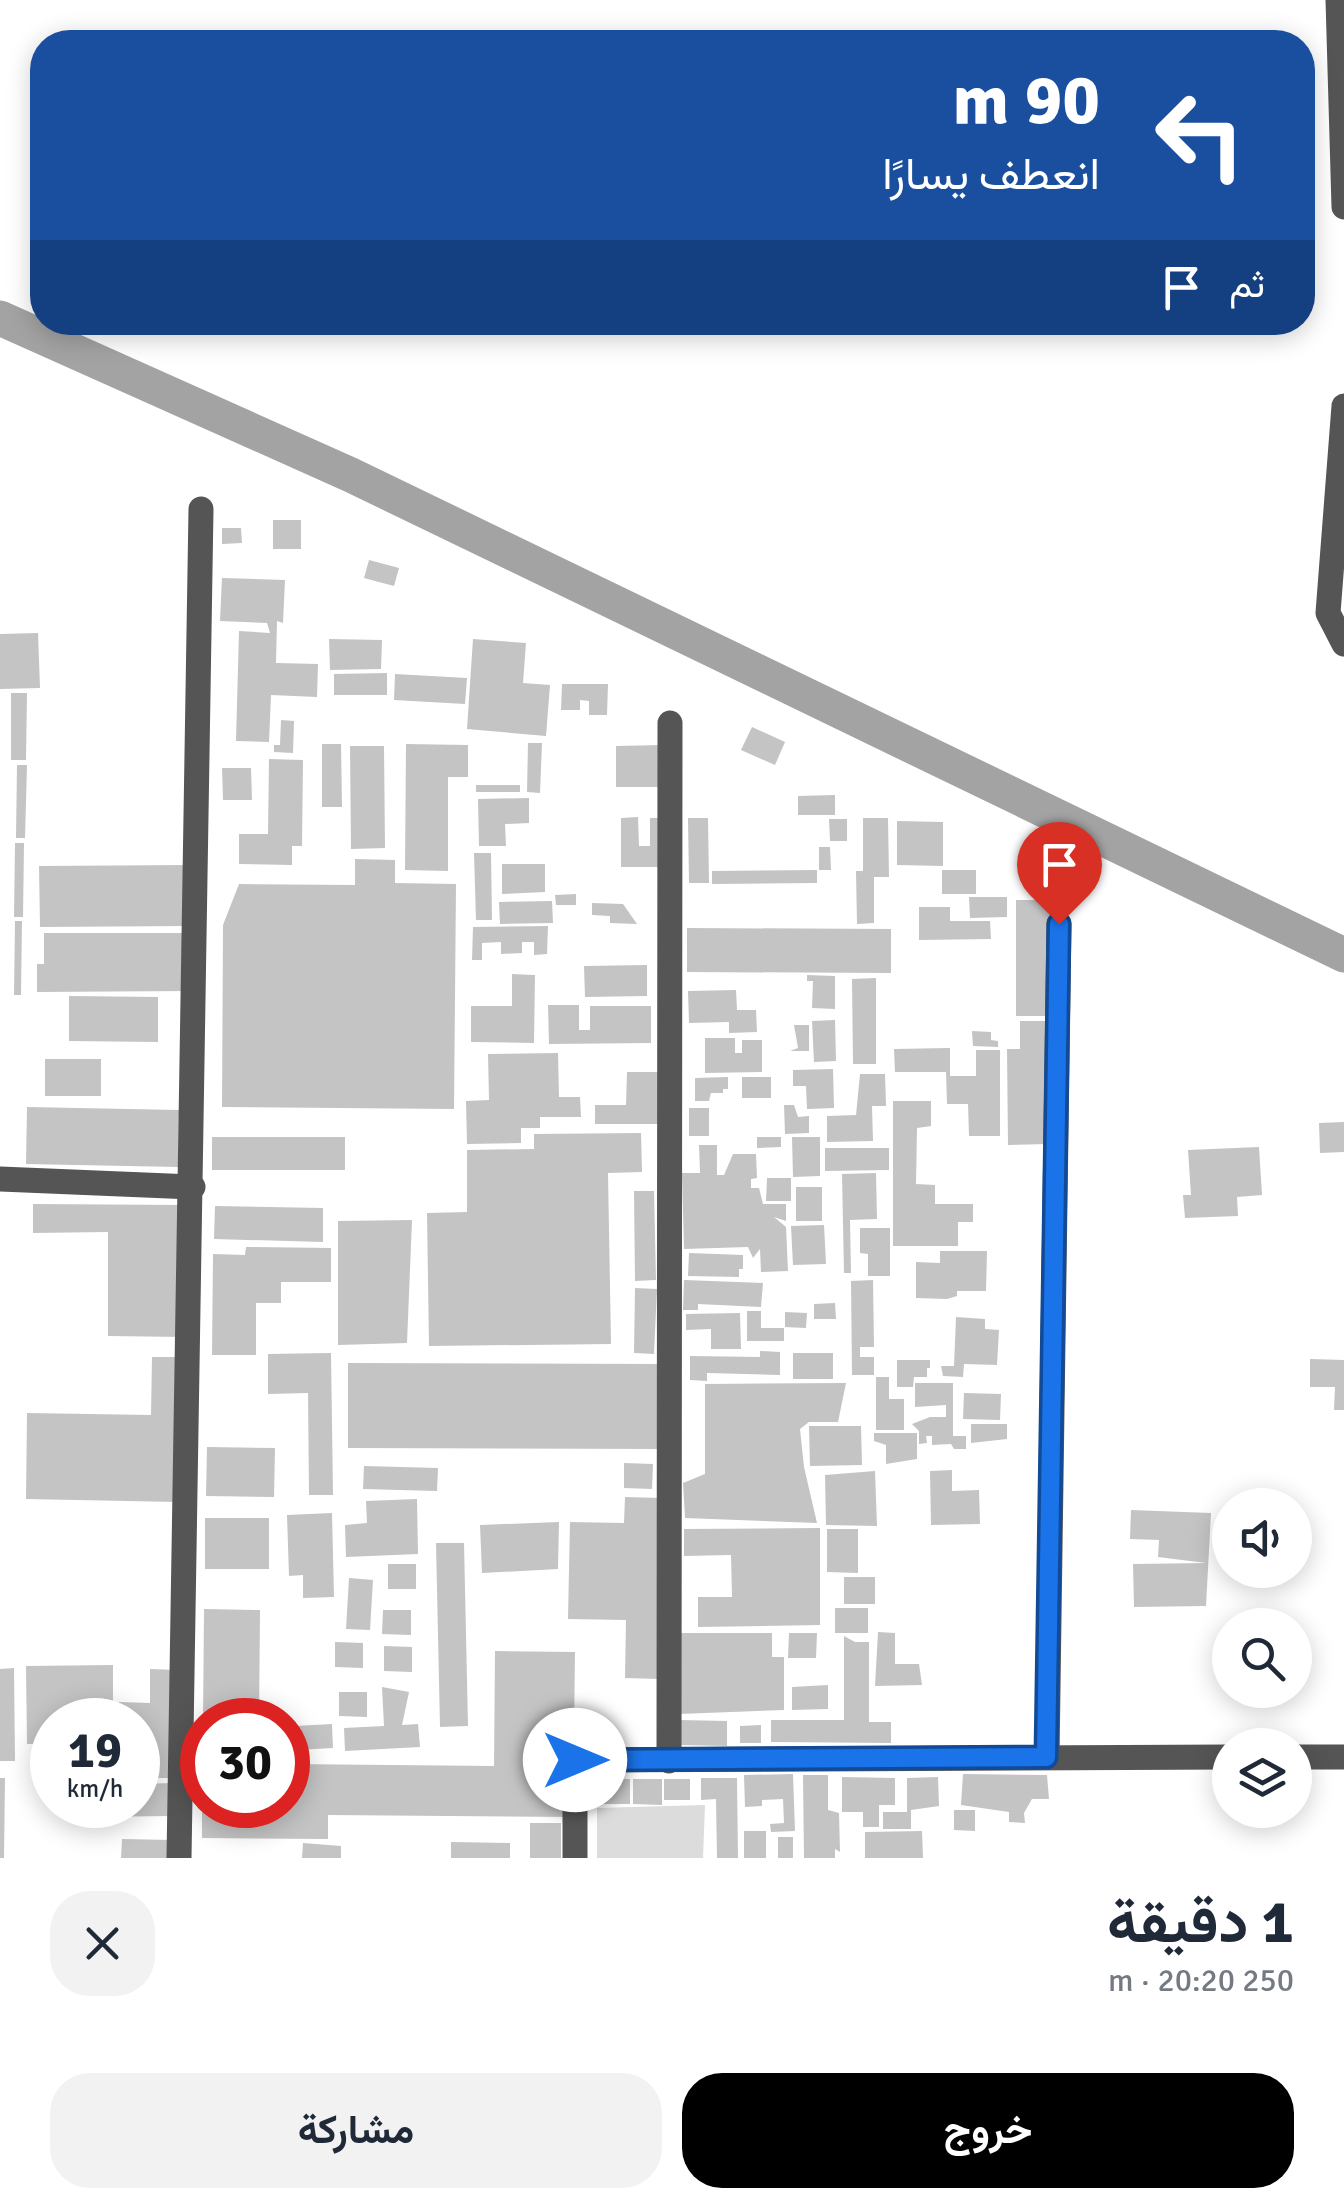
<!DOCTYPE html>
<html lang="ar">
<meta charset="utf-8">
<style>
body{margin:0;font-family:Signika,Vazirmatn,sans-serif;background:#f2f2f3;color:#1f2937;direction:rtl;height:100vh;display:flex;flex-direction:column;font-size:38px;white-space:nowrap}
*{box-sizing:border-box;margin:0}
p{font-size:32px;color:#747a83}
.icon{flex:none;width:55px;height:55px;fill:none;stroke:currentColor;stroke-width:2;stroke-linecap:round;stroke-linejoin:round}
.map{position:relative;height:1858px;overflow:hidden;direction:ltr}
.details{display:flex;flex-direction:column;background:#fff;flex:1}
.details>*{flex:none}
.guide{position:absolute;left:30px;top:30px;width:1285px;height:305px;border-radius:40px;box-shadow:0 5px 25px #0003;direction:rtl;background:#1a4fa0;color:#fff;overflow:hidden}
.buttons{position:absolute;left:1212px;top:1488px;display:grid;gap:20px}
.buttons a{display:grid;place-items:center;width:100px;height:100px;border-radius:50%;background:#fff;box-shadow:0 5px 25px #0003;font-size:50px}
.speed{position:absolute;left:30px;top:1698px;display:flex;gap:20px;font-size:50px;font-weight:700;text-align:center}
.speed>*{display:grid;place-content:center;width:130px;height:130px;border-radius:50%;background:#fff;box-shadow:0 5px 25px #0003;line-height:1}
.speed small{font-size:25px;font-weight:400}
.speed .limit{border:15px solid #d22;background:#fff;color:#111}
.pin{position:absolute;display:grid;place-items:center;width:85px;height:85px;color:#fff;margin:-102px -42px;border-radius:50% 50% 50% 0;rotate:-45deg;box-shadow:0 0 10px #0007}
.pin .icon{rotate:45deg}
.me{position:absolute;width:110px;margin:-55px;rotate:90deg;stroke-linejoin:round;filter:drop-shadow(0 0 8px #0008)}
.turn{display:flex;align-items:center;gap:35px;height:210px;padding:0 50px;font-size:45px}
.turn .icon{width:130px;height:130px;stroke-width:2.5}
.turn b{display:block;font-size:70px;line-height:85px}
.then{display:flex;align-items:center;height:95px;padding:0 50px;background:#0003;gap:20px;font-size:38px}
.round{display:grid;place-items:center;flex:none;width:105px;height:105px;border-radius:40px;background:#f2f2f3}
.overview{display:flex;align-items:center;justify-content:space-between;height:170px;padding:0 50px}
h1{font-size:60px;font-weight:700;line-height:75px}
.button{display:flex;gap:20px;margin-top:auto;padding:20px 50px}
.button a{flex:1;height:115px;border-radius:40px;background:#000;color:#fff;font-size:40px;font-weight:700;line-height:115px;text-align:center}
.button a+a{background:#f2f2f3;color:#1f2937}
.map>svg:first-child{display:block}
</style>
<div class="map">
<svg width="1344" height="1858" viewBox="0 0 1344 1858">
<rect width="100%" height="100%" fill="#fff"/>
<polygon fill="#dcdcdc" points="705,1805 703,1858 597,1858 597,1808"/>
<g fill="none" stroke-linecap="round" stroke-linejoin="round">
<polyline stroke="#a3a3a3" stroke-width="35" points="0,318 351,475 1344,955"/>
</g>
<g fill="#c4c4c4">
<rect x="273" y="520" width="28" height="29"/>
<polygon points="222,528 241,528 242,543 222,544"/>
<polygon points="369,560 399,568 394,586 364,578"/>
<polygon points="222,578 285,580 283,623 277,621 276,663 318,664 317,697 271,695 269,742 236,741 239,631 270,633 267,623 220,621"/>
<polygon points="38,633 40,688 0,689 0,634"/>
<polygon points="329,639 382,640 381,669 330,670"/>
<polygon points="473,639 526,643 523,683 550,685 546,736 467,729"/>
<polygon points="387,673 387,695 334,695 334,674"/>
<polygon points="395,674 467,678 465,704 394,700"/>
<polygon points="562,684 608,684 607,715 589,715 589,701 580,700 580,710 561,710"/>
<polygon points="11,693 27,693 26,760 11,760"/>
<polygon points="281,720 294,721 293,753 274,752 274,745 280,745"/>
<polygon points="752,727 785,742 775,765 741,750"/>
<polygon points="528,743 542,743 540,793 527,792"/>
<polygon points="322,744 341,744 342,807 322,807"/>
<polygon points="406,744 468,745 468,777 448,777 448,871 405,870"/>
<polygon points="663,745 664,787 616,787 616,746"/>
<polygon points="350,746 384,746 385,848 351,849"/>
<polygon points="269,759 303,760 302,846 292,846 292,865 239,864 239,834 268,834"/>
<polygon points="17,765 27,765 25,838 16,838"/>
<polygon points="222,768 251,768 252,800 223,800"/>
<rect x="476" y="785" width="44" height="7"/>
<polygon points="835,795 835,815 798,815 798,796"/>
<polygon points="529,798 529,823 505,824 506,846 479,846 478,799"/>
<polygon points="638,817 639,846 650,846 650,818 677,818 665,867 621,867 621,818"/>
<polygon points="688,818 708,818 709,883 689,883"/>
<polygon points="863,818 888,818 889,877 874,877 874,923 857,924 856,871 863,871"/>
<polygon points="829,819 847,819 847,841 830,841"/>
<polygon points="897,821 943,822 943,866 897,865"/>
<polygon points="15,843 24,843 23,917 14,917"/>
<polygon points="819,847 830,847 831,870 819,870"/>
<polygon points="474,853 491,853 492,920 476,920"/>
<polygon points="355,859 395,860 395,883 456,884 454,1109 222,1107 223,925 239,884 355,885"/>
<polygon points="502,864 545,864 545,892 502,894"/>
<polygon points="187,865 188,926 40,927 39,866"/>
<polygon points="817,870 817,883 712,884 712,871"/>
<rect x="942" y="870" width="34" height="24"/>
<polygon points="576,894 576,905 556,905 555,895"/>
<polygon points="969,897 1007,897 1007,917 970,918"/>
<rect x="1016" y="900" width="34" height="116"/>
<polygon points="552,901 553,923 500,924 499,902"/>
<polygon points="592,903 623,904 637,924 610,923 610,916 592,915"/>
<polygon points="919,907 950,907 950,921 990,921 991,939 919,940"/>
<polygon points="15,921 22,921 21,995 14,995"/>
<polygon points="548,926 547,954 534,955 534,942 522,942 522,953 501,954 501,942 482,943 482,960 472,960 473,927"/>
<polygon points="687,928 891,929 891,973 687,972"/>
<polygon points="44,933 188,933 189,991 37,992 37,964 44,964"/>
<polygon points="647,965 647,996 585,997 584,966"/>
<polygon points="512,974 535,975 534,1043 471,1042 471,1006 512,1006"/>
<polygon points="807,975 835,976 835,1009 812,1008 813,981 807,981"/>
<polygon points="876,978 876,1064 853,1064 852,979"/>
<polygon points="736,990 737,1010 756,1010 757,1032 729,1033 729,1022 689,1023 688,991"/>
<polygon points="69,996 158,997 158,1042 69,1041"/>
<polygon points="548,1005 579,1005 579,1030 590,1030 590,1006 651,1006 651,1043 549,1044"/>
<polygon points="835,1020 836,1061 814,1062 812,1021"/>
<polygon points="1020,1021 1047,1021 1049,1144 1008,1145 1007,1049 1020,1049"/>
<polygon points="794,1025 809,1025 809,1051 790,1051 798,1048"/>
<polygon points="972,1031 991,1032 991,1040 998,1041 998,1047 973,1046"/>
<polygon points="705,1038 735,1038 735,1053 742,1053 742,1040 762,1040 762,1072 705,1073"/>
<polygon points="950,1048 950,1076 976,1076 976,1050 1000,1050 1000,1136 969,1136 968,1104 947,1104 946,1072 895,1072 894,1049"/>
<polygon points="558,1053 559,1097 580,1097 581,1117 540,1117 540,1128 521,1128 521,1143 467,1144 466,1101 489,1100 488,1054"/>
<rect x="45" y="1059" width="56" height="37"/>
<polygon points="833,1069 834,1108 807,1109 806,1086 793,1086 793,1070"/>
<polygon points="627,1072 661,1072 661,1124 595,1124 595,1105 626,1105"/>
<polygon points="860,1074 885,1074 886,1106 872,1106 873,1141 827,1142 827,1116 856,1115"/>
<polygon points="728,1077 728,1089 723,1089 723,1093 711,1093 709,1101 695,1101 695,1078"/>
<rect x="742" y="1077" width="29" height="21"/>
<polygon points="893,1101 931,1101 931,1126 917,1128 916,1184 935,1185 935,1204 973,1204 973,1222 958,1222 958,1246 893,1246"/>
<polygon points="784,1105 794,1105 798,1117 809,1116 809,1133 785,1134"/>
<polygon points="27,1107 179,1110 178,1167 26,1164"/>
<rect x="689" y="1108" width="20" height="28"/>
<polygon points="1344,1122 1344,1152 1320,1153 1319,1123"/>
<polygon points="641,1133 642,1172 608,1173 611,1344 429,1346 427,1213 467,1212 467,1150 534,1149 534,1134"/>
<rect x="212" y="1137" width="133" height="33"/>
<polygon points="757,1137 781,1137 781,1147 757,1148"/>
<polygon points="792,1137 820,1137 820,1176 793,1177"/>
<polygon points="699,1145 717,1145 717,1175 724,1175 733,1154 756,1154 757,1178 751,1179 751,1188 759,1188 763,1204 786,1204 786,1221 774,1217 786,1227 788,1271 761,1272 760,1249 753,1258 748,1247 684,1249 682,1173 700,1173"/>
<polygon points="1259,1147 1262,1195 1237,1197 1238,1216 1185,1218 1183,1195 1191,1195 1188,1150"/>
<polygon points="825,1148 889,1148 889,1170 825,1171"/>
<polygon points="876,1173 877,1219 850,1220 851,1273 844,1273 842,1174"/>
<polygon points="767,1178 791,1178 791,1201 766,1201"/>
<rect x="796" y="1187" width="26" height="34"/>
<polygon points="634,1191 654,1191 656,1280 635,1281"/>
<polygon points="33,1204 184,1205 184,1337 108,1336 108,1232 33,1233"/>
<polygon points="215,1206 323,1208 323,1242 214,1239"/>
<polygon points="412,1220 407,1343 338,1345 338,1221"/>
<polygon points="824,1225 826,1264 793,1265 791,1226"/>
<polygon points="860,1228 890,1228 890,1276 868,1276 868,1254 860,1253"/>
<polygon points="246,1247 331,1248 331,1282 281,1282 281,1303 256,1303 256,1355 212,1355 213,1254 245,1255"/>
<polygon points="940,1251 987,1251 986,1291 957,1291 957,1296 947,1299 916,1298 916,1262 940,1263"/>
<polygon points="689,1253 743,1255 743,1269 739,1269 739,1277 688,1276"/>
<polygon points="684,1280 763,1283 761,1307 698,1304 698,1310 683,1310"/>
<polygon points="873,1280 874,1347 860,1347 860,1357 874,1357 874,1375 852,1375 851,1281"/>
<polygon points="635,1288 657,1289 654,1354 634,1353"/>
<polygon points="835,1303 836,1319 814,1319 814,1304"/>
<polygon points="747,1311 761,1311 761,1328 784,1328 784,1341 747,1341"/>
<polygon points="785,1312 807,1313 806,1328 785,1327"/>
<polygon points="740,1313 741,1349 711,1349 711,1329 686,1330 686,1314"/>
<polygon points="956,1317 985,1319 985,1329 999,1330 997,1365 964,1364 963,1377 943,1376 941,1366 954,1366"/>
<polygon points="760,1351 780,1352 780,1375 707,1373 707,1381 690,1380 690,1356 760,1357"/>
<polygon points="331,1353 333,1495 309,1495 308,1393 268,1394 268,1354"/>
<rect x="793" y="1353" width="40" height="26"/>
<polygon points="152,1357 181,1357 177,1502 26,1499 27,1413 151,1415"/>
<polygon points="1310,1359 1344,1360 1344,1410 1334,1410 1335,1387 1310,1387"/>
<polygon points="897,1360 930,1360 930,1368 927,1368 927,1377 914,1377 913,1387 897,1387"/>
<polygon points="348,1363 662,1364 662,1449 348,1448"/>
<polygon points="876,1377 889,1377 889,1399 904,1399 904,1430 876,1430"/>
<polygon points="846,1383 838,1422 809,1422 800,1429 804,1467 817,1523 685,1518 683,1483 705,1474 705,1384"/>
<polygon points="915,1383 953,1383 953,1436 966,1436 966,1449 954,1449 951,1444 932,1445 932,1436 926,1436 927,1443 919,1444 919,1431 912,1424 930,1417 946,1417 946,1405 915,1407"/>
<polygon points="964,1393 1001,1394 1000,1420 963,1419"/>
<polygon points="971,1424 1007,1424 1007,1439 971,1443"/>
<polygon points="809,1426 861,1426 862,1465 810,1466"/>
<polygon points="874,1433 917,1433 917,1459 886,1464 886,1445 874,1441"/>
<polygon points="207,1447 275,1448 274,1497 206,1496"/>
<polygon points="624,1463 653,1464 652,1489 624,1488"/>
<polygon points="364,1466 438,1468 437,1491 363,1489"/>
<polygon points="952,1470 952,1491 979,1490 980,1524 931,1525 930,1471"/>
<polygon points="875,1471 877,1526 826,1525 825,1475"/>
<polygon points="625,1497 662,1498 659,1679 625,1678 626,1620 568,1619 570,1522 624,1523"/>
<polygon points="417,1499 418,1554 346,1557 345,1525 367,1523 366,1501"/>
<polygon points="1131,1510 1211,1513 1206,1606 1134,1607 1133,1564 1206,1563 1158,1557 1159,1540 1130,1539"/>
<polygon points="332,1513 334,1597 303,1598 303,1575 289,1576 287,1515"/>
<rect x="205" y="1518" width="64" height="51"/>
<polygon points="559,1522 558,1569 482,1573 480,1525"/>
<polygon points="820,1528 820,1625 698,1627 698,1597 732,1597 731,1555 684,1556 684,1529"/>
<polygon points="827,1529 858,1529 858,1573 827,1572"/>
<polygon points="436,1543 464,1543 468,1726 440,1727"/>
<rect x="388" y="1564" width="28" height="25"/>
<rect x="844" y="1577" width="31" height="27"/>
<polygon points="349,1578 373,1580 370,1630 346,1629"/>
<rect x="835" y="1608" width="33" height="25"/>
<polygon points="204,1609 260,1610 259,1720 203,1720"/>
<polygon points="383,1610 411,1610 411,1635 382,1634"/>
<polygon points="878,1632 895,1633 895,1664 919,1664 922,1685 875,1686"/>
<polygon points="680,1633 772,1633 772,1657 784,1657 784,1710 679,1714"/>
<polygon points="789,1633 817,1633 816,1658 788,1658"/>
<polygon points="844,1636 855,1642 869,1642 869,1722 891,1722 891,1743 771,1742 771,1720 844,1720"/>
<polygon points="335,1642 363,1643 363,1668 335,1667"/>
<polygon points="384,1646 412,1647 412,1672 384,1671"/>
<polygon points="495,1651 575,1652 573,1817 328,1815 328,1839 202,1838 202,1805 288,1805 288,1764 494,1766"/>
<polygon points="113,1665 113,1720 52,1720 52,1744 27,1744 26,1666"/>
<polygon points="14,1668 15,1761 0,1761 0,1669"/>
<polygon points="150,1669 177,1670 177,1778 138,1778 138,1720 119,1720 119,1702 150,1703"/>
<polygon points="828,1685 828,1709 792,1710 792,1687"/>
<polygon points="382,1687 409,1692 402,1725 418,1724 420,1747 345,1751 344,1728 384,1726"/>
<polygon points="339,1692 367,1692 367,1717 339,1716"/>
<polygon points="679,1720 727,1721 727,1746 679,1745"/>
<polygon points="332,1724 333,1748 296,1750 295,1726"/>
<polygon points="761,1725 761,1743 740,1743 740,1726"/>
<polygon points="793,1774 795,1831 771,1832 770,1824 784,1823 783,1799 762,1800 762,1806 745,1807 744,1775"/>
<polygon points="963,1774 1047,1775 1049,1799 1032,1799 1024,1813 1025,1823 1009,1822 1009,1812 961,1805"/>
<polygon points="803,1775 828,1775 828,1810 839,1813 840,1852 835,1849 835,1858 804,1858"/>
<polygon points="842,1777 895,1778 895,1805 879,1805 879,1827 863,1827 863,1812 842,1812"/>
<polygon points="938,1777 939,1806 911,1810 911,1829 883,1829 883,1812 907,1812 907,1778"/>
<polygon points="0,1778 5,1778 4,1858 0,1858"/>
<polygon points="701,1778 737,1778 738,1858 717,1858 716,1799 701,1800"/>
<rect x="590" y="1779" width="40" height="25"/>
<polygon points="633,1779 662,1779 662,1805 633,1804"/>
<rect x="664" y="1779" width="26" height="21"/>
<polygon points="172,1783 173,1816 85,1817 85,1805 138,1805 138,1784"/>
<polygon points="954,1810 975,1810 975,1831 954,1830"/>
<rect x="530" y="1823" width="31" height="35"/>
<rect x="744" y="1831" width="22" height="27"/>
<polygon points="922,1831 923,1858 865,1858 865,1832"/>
<rect x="778" y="1837" width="15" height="21"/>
<polygon points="122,1839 173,1840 173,1858 121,1858"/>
<polygon points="451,1842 510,1843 510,1858 451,1858"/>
<polygon points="303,1843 341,1846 341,1858 302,1858"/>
</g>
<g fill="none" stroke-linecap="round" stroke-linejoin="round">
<g stroke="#555" stroke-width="25">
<polyline points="1338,0 1344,207"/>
<polyline points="1344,406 1328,613 1344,644"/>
<polyline points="0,1179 193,1187"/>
<polyline points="1047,1757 1059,924"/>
<polyline points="1295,1757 1344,1757"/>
<polyline points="669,1761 670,723"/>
<polyline points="179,1858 201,509"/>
<polyline points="575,1858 575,1760 1230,1757"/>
</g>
</g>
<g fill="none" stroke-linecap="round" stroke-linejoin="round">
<defs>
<polyline id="route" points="575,1760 1046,1757 1059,924"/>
</defs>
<use href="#route" stroke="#114b97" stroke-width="25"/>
<use href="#route" stroke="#1a73e8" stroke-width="18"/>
</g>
</svg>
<div class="buttons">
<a><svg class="icon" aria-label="sound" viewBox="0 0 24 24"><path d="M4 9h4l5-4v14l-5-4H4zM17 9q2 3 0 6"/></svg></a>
<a><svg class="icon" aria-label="search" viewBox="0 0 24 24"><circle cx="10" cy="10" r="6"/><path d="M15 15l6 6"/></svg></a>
<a><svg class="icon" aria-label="layers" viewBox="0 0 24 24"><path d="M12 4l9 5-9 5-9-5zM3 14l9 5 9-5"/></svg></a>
</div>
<div class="speed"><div>19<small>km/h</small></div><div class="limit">30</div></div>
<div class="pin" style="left:1059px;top:924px;background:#d93025"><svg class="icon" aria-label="arrive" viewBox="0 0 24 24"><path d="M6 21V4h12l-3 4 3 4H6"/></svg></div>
<svg class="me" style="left:575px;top:1760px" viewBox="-20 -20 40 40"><circle r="19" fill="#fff"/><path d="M0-13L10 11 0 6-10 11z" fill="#1a73e8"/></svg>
<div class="guide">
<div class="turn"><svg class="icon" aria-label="left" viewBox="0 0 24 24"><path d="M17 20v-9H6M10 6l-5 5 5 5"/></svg><div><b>90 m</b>انعطف يسارًا</div></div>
<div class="then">ثم<svg class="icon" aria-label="arrive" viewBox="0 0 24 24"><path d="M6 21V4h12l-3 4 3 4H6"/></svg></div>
</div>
</div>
<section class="details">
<div class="overview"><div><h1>1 دقيقة</h1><p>250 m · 20:20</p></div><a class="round"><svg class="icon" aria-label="close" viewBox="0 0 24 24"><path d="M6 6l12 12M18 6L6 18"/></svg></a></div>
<div class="button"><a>خروج</a><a>مشاركة</a></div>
</section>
